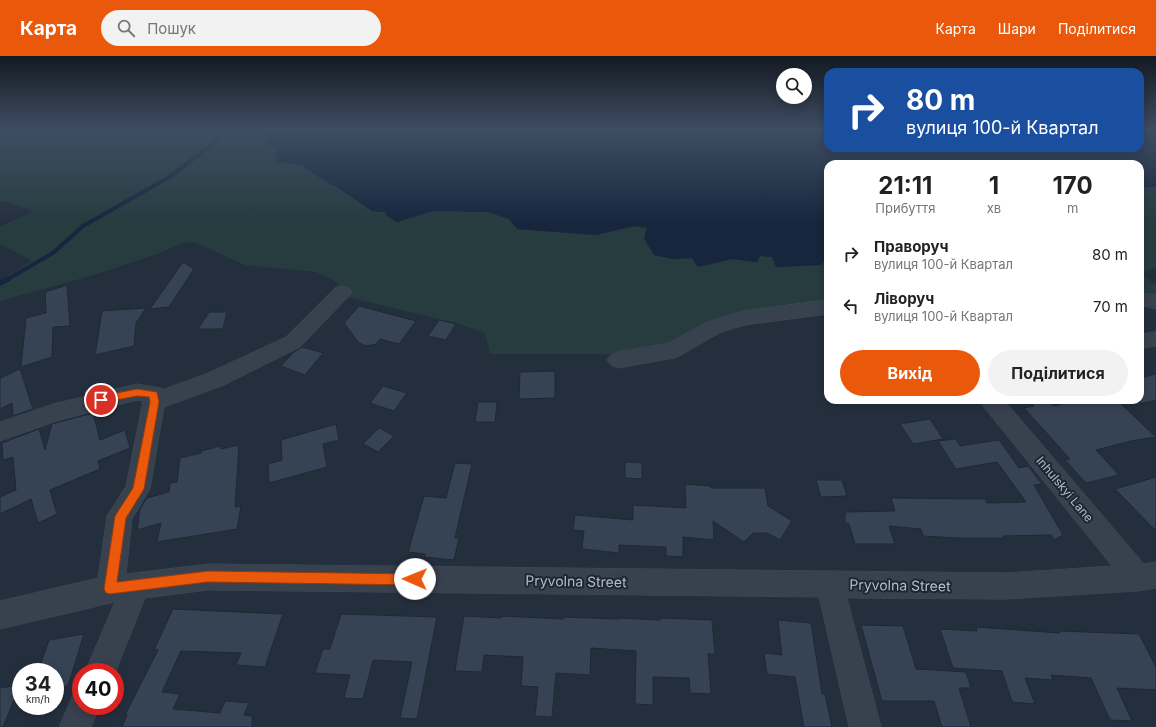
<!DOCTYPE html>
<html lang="uk">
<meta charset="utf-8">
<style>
body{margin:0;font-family:Inter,sans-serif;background:#f2f2f2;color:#222;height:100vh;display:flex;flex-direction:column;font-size:15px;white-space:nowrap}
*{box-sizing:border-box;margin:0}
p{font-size:13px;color:#767676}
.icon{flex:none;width:22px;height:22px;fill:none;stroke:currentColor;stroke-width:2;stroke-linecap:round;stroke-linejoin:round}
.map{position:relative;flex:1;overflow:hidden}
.details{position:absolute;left:824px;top:104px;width:320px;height:244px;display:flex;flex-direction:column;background:#fff;border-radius:12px;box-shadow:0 2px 10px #0003}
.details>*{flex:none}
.banner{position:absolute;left:824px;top:12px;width:320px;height:84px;border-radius:12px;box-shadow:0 2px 10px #0003;background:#1a4fa0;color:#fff;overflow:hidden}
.tools{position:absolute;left:776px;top:12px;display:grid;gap:8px}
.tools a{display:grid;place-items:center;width:36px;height:36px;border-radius:50%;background:#fff;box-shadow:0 2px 10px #0003;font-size:20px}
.speed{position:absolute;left:12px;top:607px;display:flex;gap:8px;font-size:20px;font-weight:700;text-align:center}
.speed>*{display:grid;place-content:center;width:52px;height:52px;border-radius:50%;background:#fff;box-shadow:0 2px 10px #0003;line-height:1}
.speed small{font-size:10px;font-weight:400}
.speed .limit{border:6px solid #d22;background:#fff;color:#111}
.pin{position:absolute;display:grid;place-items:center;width:34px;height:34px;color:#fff;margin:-17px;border:2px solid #fff;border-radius:50%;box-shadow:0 1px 4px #0007}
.me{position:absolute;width:44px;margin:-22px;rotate:271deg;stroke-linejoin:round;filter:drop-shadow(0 0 3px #0008)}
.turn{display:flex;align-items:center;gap:14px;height:84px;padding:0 16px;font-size:18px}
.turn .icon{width:52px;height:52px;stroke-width:2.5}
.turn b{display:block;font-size:28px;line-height:34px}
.eta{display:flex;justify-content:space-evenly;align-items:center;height:68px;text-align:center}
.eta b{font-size:24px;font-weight:700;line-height:28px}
.button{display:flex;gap:8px;margin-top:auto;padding:8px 16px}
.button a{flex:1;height:46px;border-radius:24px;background:#ea580c;color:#fff;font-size:16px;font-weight:700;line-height:46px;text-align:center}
.button a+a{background:#f2f2f2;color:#222}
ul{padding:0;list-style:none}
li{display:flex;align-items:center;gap:12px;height:52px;padding:0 16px}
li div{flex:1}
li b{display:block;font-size:15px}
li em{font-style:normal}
header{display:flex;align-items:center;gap:24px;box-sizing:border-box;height:56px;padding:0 20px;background:#ea580c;color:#fff}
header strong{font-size:19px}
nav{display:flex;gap:22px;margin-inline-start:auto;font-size:14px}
.search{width:280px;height:36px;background:#f2f2f2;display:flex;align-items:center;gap:10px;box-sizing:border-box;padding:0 14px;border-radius:22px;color:#767676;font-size:15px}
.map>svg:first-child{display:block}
</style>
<header>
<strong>Карта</strong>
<div class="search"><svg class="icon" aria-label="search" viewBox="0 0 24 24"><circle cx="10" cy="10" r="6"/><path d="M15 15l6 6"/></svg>Пошук</div>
<nav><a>Карта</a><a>Шари</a><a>Поділитися</a></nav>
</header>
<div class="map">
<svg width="1156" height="671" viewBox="0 0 1156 671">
<rect width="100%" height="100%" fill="#242f3e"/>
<g fill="#263c3f">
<polygon points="0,74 262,74 259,77 268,83 276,91 278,107 289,107 303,110 323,124 337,131 372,155 386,156 397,166 433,155 488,156 509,163 518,173 596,179 634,170 647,172 644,182 654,199 672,203 692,202 709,209 731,203 757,206 760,200 772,201 776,211 821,209 828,201 828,254 718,273 676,297 614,298 490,298 485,277 456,267 343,240 336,235 339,231 337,226 316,216 245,209 196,187 185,186 160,197 94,219 0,245 0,224 32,205 0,188 0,170 31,157 32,155 8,146 0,145"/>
<polygon points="1156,131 1156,211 1141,218 1156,229 1156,249 1140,246 1140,132"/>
</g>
<polygon fill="#17263c" points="262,74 828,74 828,92 1140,92 1140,74 1156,74 1156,131 1140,131 1140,108 828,108 828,201 821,209 776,211 772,201 760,200 757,206 731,203 698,211 692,202 672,203 654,199 644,182 647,172 634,170 596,179 517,173 509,163 488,156 433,155 397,166 387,160 385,156 372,155 337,131 323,124 303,110 289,107 277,107 276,91 266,89 268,83 259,77"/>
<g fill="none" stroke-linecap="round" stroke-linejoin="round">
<polyline stroke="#17263c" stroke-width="4" points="6,224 53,197 83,170 171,120 215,86 223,74"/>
<polyline stroke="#17263c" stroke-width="5.5" points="0,227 8,223"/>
</g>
<g fill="#364354" stroke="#1f2835">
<polygon points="183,206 194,213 169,251 150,253"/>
<polygon points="67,229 70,270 53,271 52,301 21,311 26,262 46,257 45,236"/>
<polygon points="359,250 416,265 399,288 380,283 376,288 367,290 359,287 344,267"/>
<polygon points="146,252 136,267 134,290 95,299 102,255"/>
<polygon points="209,256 227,256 223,273 198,273"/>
<polygon points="439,264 456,268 446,284 428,280"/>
<polygon points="302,291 323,297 305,319 281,310 294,296"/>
<polygon points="20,313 33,353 13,360 12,347 0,353 0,322"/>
<polygon points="555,315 555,342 519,343 520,316"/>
<polygon points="1156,318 1156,344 1140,348 1140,322"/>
<polygon points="383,330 407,337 394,355 370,347"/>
<polygon points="1028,344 1048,344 1054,350 1076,344 1117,344 1156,381 1131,385 1096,394 1119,419 1086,427 1065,404 1070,403 1024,352 1034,350"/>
<polygon points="478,346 497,346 495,366 475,366"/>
<polygon points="93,357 100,384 125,374 130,392 98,405 100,413 50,434 57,458 38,467 31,443 0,458 0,441 16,434 13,401 3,404 2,387 39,373 45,394 52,368"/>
<polygon points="930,363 943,383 913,388 900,368"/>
<polygon points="336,368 339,384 323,388 327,411 269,427 268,408 282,404 281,384"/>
<polygon points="379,372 394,380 378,396 363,388"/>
<polygon points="956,383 960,390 999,384 1019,412 1028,410 1042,428 1034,429 1063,479 1054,484 1051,479 1003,480 1004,482 958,482 923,480 921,473 889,470 895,488 855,488 849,468 845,467 845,456 895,455 891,442 985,443 987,447 1026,446 997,406 956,413 938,385"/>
<polygon points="239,389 235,451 241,450 237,473 157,486 161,467 137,474 140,453 147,442 169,436 170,427 177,426 180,402 201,397 201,395 221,390 221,393"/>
<polygon points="625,406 642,407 642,423 625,422"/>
<polygon points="455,407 472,408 455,482 459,482 454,504 424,501 425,498 408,496 424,440 446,442"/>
<polygon points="1156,421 1156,475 1115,433"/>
<polygon points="816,424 842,424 847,440 821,441"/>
<polygon points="685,428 711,430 711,432 765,432 768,450 792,465 780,484 767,477 753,477 744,486 713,465 714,484 683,481 683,501 666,500 666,491 619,489 619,497 582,493 584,475 573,474 575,459 633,464 633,449 686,452"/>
<polygon points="173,553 283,558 265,611 236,609 241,597 181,595 162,636 180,638 173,653 220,657 225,645 249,647 244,659 252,660 252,671 122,671 127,659 125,659 158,594 154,594"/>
<polygon points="341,558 437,561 417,663 400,662 412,606 373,604 363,643 344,642 350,619 315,617 323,593 330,593"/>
<polygon points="464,560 501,562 502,560 563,563 563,561 619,563 619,562 660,564 660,562 712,564 715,598 708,598 711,638 690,637 689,622 653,621 653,649 635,648 636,595 591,592 590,619 556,617 552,661 535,660 538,631 521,630 523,601 484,599 482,616 455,615"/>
<polygon points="778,564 811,567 822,638 825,638 832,671 804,671 795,621 767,618 764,597 782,599"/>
<polygon points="861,569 903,570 916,613 966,616 971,632 959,632 971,671 942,671 934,645 882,645"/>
<polygon points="976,571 1060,577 1059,575 1139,578 1156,611 1156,634 1117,632 1132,665 1110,664 1091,622 1051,619 1053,624 1025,622 1035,648 1012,646 1002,615 953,612 940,573 977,575"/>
<polygon points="84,578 68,630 55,632 55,616 38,616 49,584"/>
<polygon points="20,629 3,671 0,671 0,632"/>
</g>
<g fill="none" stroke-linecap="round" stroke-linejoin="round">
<defs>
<g id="minor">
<polygon points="342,230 349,232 352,236 349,240 300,291 224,329 164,351 150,433 132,463 126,518 208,508 1007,517 1112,510 983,350 980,344 1004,344 1144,508 1156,506 1156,532 1138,535 1007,543 847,542 881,671 849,671 819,541 208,534 145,542 115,617 115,616 85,616 115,546 0,573 0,545 98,522 107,460 126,430 143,345 137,344 57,365 0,385 0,366 53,348 137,328 161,332 162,334 208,317 286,281 335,232"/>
<polygon points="1140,237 1156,239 1156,253 1140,249"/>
<polygon points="828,244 828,258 745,269 721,276 681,299 674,302 618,312 611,309 607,304 611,299 618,296 669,287 707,266 744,255"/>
<polygon points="1156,276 1156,290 1140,293 1140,279"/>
<polygon points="81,636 81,650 100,650 91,671 59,671 73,639"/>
</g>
</defs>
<use href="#minor" stroke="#414a57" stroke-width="1"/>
<use href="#minor" fill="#38414e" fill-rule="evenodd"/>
</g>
<linearGradient id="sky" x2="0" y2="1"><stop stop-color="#141a22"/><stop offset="0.44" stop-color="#3f4d63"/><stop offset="1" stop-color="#3f4d63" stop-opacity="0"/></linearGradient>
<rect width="1156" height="168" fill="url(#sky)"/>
<polygon fill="#ea580c" stroke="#983908" points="137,333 157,336 159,346 144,433 126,462 117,526 208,515 415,518 419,519 421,523 419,527 415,529 208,526 110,538 106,537 104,533 115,460 133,432 150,346 149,341 137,340 101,347 96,344 101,340"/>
<g text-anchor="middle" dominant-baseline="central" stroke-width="4" stroke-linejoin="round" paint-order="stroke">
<g font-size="12" fill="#b4bcc9" stroke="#1d2633">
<text transform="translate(1065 433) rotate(50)">Inhulskyi Lane</text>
</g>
<g font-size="14" fill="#b4bcc9" stroke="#1d2633">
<text transform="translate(576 525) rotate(1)">Pryvolna Street</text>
<text transform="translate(900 529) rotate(1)">Pryvolna Street</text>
</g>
</g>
</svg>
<div class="tools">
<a><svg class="icon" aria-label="search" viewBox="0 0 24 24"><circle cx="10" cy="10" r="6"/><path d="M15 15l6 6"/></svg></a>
</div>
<div class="speed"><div>34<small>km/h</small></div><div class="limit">40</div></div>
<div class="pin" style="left:101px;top:344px;background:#d93025"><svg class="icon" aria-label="arrive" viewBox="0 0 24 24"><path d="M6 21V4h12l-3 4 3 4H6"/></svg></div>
<svg class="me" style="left:415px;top:523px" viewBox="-20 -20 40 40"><circle r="19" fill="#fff"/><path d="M0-13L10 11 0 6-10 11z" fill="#ea580c"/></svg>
<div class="banner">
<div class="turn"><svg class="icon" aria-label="right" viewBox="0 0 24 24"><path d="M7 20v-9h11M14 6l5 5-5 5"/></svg><div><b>80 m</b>вулиця 100-й Квартал</div></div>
</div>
<section class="details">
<div class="eta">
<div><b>21:11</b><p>Прибуття</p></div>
<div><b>1</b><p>хв</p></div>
<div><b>170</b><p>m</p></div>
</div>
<ul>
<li><svg class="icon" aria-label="right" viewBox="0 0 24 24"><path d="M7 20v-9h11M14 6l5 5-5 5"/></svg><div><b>Праворуч</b><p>вулиця 100-й Квартал</p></div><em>80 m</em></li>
<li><svg class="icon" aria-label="left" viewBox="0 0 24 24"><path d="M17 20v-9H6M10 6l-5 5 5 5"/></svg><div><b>Ліворуч</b><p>вулиця 100-й Квартал</p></div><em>70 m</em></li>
</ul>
<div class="button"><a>Вихід</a><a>Поділитися</a></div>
</section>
</div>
